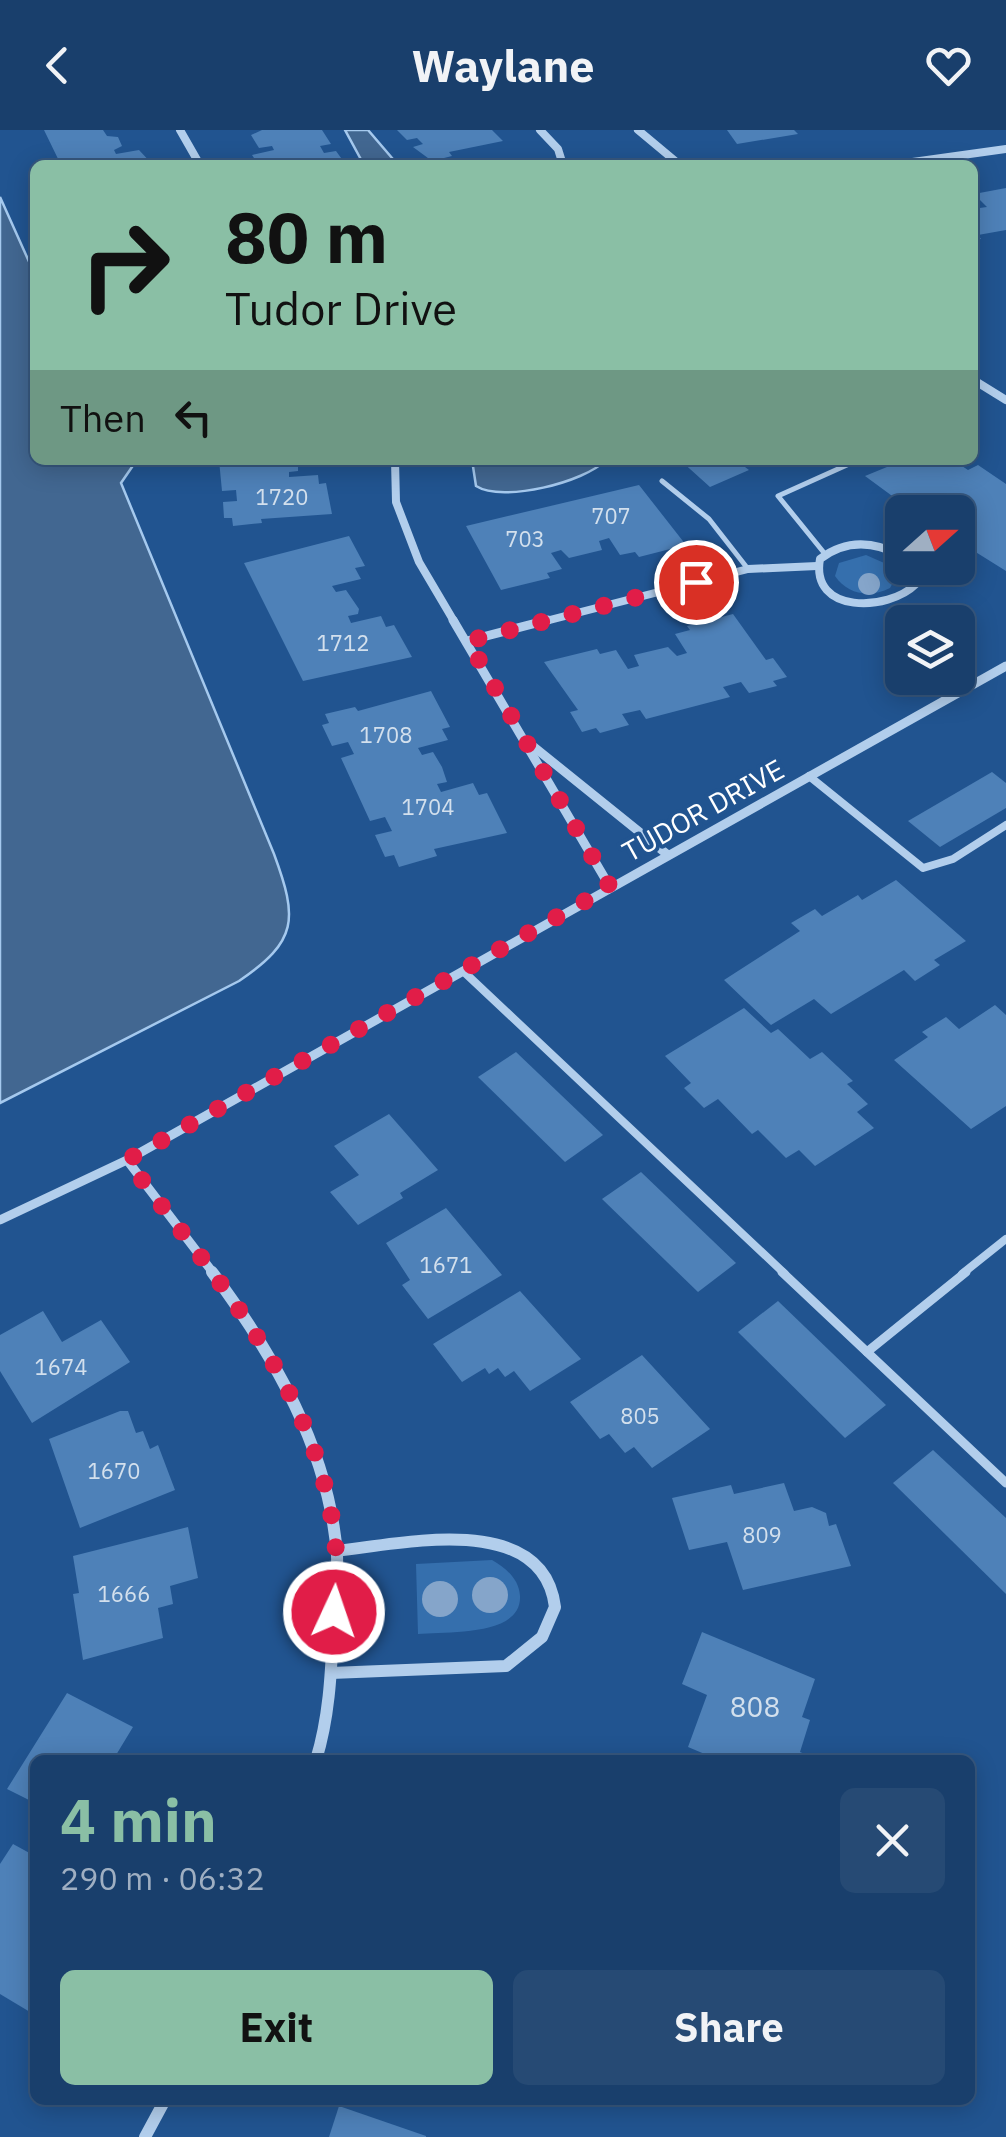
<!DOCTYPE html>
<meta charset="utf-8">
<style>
body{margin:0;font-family:"IBM Plex Sans",sans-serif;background:#264a74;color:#f1f3f6;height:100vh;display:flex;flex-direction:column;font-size:38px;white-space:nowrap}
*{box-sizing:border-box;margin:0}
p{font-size:32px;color:#9fafc2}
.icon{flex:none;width:55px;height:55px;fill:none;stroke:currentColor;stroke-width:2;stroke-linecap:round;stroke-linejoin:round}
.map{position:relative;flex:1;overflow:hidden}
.details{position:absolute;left:30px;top:1625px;width:945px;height:350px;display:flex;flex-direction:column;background:#193f6c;border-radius:15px;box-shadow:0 5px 25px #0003,0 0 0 2px #37587f}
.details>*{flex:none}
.hud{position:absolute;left:30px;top:30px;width:948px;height:305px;border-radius:15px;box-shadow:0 5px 25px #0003,0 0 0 2px #37587f;background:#8abfa5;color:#111;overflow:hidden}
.needle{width:65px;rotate:69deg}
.fabs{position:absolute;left:885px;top:365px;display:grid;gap:20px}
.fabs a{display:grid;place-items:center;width:90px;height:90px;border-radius:15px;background:#193f6c;box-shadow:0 5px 25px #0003,0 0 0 2px #37587f;font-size:50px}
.pin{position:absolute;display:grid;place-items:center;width:85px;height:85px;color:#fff;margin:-42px;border:5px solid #fff;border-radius:50%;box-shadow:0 2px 10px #0007}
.me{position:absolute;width:110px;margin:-55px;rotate:3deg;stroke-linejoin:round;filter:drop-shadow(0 0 8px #0008)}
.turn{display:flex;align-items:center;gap:35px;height:210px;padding:0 30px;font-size:45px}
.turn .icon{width:130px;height:130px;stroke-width:2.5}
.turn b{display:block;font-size:70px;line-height:85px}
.then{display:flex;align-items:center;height:95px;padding:0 30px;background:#0003;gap:20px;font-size:38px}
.round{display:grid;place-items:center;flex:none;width:105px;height:105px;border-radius:15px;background:#264a74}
.overview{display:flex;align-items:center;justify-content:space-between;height:170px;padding:0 30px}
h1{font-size:60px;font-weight:800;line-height:75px;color:#8abfa5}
.action{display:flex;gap:20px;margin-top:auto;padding:20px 30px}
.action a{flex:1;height:115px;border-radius:15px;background:#8abfa5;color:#111;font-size:40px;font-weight:800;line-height:115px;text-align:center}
.action a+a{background:#264a74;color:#f1f3f6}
header{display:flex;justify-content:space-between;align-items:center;height:130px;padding:0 30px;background:#193f6c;font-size:45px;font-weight:800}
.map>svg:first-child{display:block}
</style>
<header><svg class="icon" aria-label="back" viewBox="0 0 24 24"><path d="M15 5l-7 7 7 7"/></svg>Waylane<svg class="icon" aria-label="heart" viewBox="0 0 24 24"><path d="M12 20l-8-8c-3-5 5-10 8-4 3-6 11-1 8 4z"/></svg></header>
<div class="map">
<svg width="1006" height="2007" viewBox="0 0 1006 2007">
<rect width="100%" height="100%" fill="#215490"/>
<g fill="#356fad">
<path d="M 866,425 L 891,436 L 896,447 L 890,458 C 870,468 848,465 835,446 L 839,433 Z"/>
<path d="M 492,1430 C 506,1438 519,1449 520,1466 C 522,1507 446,1501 418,1504 L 416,1434 Z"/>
</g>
<g fill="#426791" stroke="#a5c9ee" stroke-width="2.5">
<polygon points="345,0 368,0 398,35 364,35"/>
<path d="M 0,67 L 35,145 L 35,330 L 130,331 L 132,337 L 121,353 L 274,724 C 298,789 298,811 239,851 L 0,973 Z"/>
<path d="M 472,330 L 606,330 C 585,352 503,373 476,356 Z"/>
</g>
<g fill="#4e81b8">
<polygon points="44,0 103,0 107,6 118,7 122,16 114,20 116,24 139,20 153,35 61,35"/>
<polygon points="262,0 322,0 331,14 320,16 324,23 336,21 344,32 251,35 249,32 256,31 252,25 274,20 272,16 259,18 251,5"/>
<polygon points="397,0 492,0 503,11 449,22 452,26 432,31 413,17 423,14 417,8 407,10"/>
<polygon points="727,0 794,0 798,4 737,14"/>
<polygon points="1006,58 1006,100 978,105 981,109 972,110 972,79 987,77 974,64"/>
<polygon points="219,330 298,330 298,341 289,342 289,347 318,345 319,354 326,353 332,384 261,389 262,393 233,396 232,388 224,388 223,372 237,371 236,360 222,361"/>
<polygon points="680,330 762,330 745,337 749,340 710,357"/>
<polygon points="904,330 953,330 968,340 978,335 1006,354 1006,441 966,416 971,413 959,405 977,396 970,391 960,394 958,382 944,382 935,376 944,370 938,365 916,376 905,368 899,371 865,346"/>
<polygon points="639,355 686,415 639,427 635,422 620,425 609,408 599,411 602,420 569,428 561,420 551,423 562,439 547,443 550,448 501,460 466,396"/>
<polygon points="349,406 365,436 355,438 361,449 332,456 336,462 346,460 359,479 358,484 348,486 351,493 381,486 386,497 394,495 412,527 303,551 244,433"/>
<polygon points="733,484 766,530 773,528 787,547 773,551 777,556 749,563 741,552 723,557 730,567 646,589 640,580 622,584 629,595 600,603 596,598 582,602 570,582 578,580 544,532 597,519 600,524 616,520 628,539 639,536 634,525 668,517 677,526 687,523 675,504 690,500 687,496"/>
<polygon points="431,561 450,597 442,599 448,610 418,618 422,625 433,622 442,637 447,652 437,654 441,662 473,653 479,665 487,663 507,703 434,719 437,726 399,737 394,725 385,727 375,705 392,701 385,687 370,691 341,628 354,624 348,612 332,616 322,595 329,593 325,584 355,577 358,581"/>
<polygon points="992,642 1006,653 1006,678 940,717 908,691"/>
<polygon points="896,750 966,811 934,830 940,835 915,851 904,840 831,884 814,869 771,895 724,850 800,801 791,793 815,779 822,786 858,765 862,770"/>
<polygon points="995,875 1006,885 1006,976 971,999 894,930 928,907 922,902 946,887 959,899"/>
<polygon points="744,878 771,903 778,899 810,929 822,922 853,951 847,954 868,974 857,982 874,998 815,1036 799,1020 786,1028 758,1000 752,1004 718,969 704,978 684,958 691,953 665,926"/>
<polygon points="516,922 603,1005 565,1032 478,947"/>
<polygon points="389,984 438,1040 400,1063 403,1068 358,1095 330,1062 359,1045 334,1016"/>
<polygon points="641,1042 736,1133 698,1162 602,1069"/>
<polygon points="446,1078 502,1145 428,1189 402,1155 410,1150 386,1113"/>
<polygon points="520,1161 581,1229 530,1261 514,1241 505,1247 498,1238 489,1244 485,1238 462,1252 433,1214"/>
<polygon points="778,1171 886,1275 845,1308 738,1202"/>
<polygon points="43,1181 62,1212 101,1190 130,1232 32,1293 0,1241 0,1205"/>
<polygon points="642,1225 710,1299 652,1338 634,1317 625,1323 609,1304 600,1309 570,1272"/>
<polygon points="120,1281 128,1281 136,1303 143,1301 150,1319 158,1315 175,1360 80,1398 49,1309"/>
<polygon points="933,1320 1006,1388 1006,1464 893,1353"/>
<polygon points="784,1353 794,1381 812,1377 826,1383 829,1396 836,1394 851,1436 743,1460 727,1412 689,1420 672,1368 731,1355 734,1364"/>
<polygon points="188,1397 198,1448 170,1456 173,1474 158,1478 163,1508 83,1530 73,1464 79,1463 73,1426"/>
<polygon points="702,1502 815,1549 802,1587 810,1590 800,1622 819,1630 719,1630 688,1617 707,1565 682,1554"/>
<polygon points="67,1563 133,1597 113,1630 35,1630 35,1673 7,1659"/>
<polygon points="13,1714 35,1726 35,1885 0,1864 0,1734"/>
<polygon points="339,1976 426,2006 426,2007 329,2007"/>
</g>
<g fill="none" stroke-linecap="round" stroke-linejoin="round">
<g stroke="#b2ceec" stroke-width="5">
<polyline points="662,351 709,389 748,439"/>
<polyline points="825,424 778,366 858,330"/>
</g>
<g stroke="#b2ceec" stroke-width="8">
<polyline points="809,646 923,738 953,729 1006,695"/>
<polyline points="463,841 785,1144"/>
<polyline points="962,1144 1006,1109"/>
</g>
<g stroke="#b2ceec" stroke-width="9">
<polyline points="782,1142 1006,1353"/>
<polyline points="867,1222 966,1142"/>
</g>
<g stroke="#b2ceec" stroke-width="8">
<polyline points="180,0 200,35"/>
<polyline points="540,0 558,19 563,35"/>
<polyline points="638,0 680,35"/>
<polyline points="891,35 1006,19"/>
<polyline points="972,249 1006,270"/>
<polyline points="395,330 396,372 419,432 455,493"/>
<path d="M 902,426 C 874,411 846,409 820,429 C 810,484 888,482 916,454 L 913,438"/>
<polyline points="538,493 748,439 817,436"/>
</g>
<g stroke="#b2ceec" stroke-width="9">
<polyline points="453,490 610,757"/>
<polyline points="467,511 548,490"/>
<polyline points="529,613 668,725"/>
<polyline points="127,1030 214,1144"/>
<polyline points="0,1090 127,1030 1006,536"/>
</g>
<g stroke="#b2ceec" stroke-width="12">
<path d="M 212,1142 C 274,1225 329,1320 337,1425 C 338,1451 334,1476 333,1502 C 331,1545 329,1588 316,1630"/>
<path d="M 331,1543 L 506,1536 L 542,1507 L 555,1477 C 543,1380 401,1414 336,1421"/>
<polyline points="145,2007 165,1970"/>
</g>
</g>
<g fill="#85a5ca">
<circle cx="869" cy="454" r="11"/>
<circle cx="490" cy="1465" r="18"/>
<circle cx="440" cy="1469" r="18"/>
</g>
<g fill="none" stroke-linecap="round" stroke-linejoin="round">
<path stroke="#e11d48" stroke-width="18" stroke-dasharray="0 32.4" d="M 334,1482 C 334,1462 338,1441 336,1421 C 323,1264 216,1150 127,1030 L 610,757 L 468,511 L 696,452"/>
</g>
<g text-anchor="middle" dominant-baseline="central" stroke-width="8" stroke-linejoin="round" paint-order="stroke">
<g font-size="22" fill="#d3e0ed">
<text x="282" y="366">1720</text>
<text x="611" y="385">707</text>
<text x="525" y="408">703</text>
<text x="343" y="512">1712</text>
<text x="386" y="604">1708</text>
<text x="428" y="676">1704</text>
<text x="446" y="1134">1671</text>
<text x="61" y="1236">1674</text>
<text x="640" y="1285">805</text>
<text x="114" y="1340">1670</text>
<text x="762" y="1404">809</text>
<text x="124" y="1463">1666</text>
</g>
<g font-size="28" fill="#fff" stroke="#215490">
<text transform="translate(703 680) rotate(-29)">TUDOR DRIVE</text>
</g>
<g font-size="28" fill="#d3e0ed">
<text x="755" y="1576">808</text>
</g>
</g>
</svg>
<div class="fabs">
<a><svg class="needle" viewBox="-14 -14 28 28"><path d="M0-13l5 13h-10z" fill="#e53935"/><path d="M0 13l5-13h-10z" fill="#9fafc2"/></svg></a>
<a><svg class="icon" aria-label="layers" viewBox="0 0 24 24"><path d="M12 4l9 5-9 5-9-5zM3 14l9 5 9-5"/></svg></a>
</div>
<div class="pin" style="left:696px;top:452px;background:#d93025"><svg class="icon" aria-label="arrive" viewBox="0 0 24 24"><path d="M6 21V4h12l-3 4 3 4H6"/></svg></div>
<svg class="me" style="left:334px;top:1482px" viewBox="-20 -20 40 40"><circle r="17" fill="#e11d48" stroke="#fff" stroke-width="3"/><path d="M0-11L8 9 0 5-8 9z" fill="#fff"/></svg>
<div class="hud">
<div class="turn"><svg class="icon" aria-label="right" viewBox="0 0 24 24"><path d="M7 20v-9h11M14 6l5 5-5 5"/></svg><div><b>80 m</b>Tudor Drive</div></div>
<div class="then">Then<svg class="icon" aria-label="left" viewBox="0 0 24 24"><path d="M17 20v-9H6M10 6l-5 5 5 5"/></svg></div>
</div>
<section class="details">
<div class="overview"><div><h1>4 min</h1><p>290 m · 06:32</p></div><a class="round"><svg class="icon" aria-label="close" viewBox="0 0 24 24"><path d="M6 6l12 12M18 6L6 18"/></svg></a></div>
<div class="action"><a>Exit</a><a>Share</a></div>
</section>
</div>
